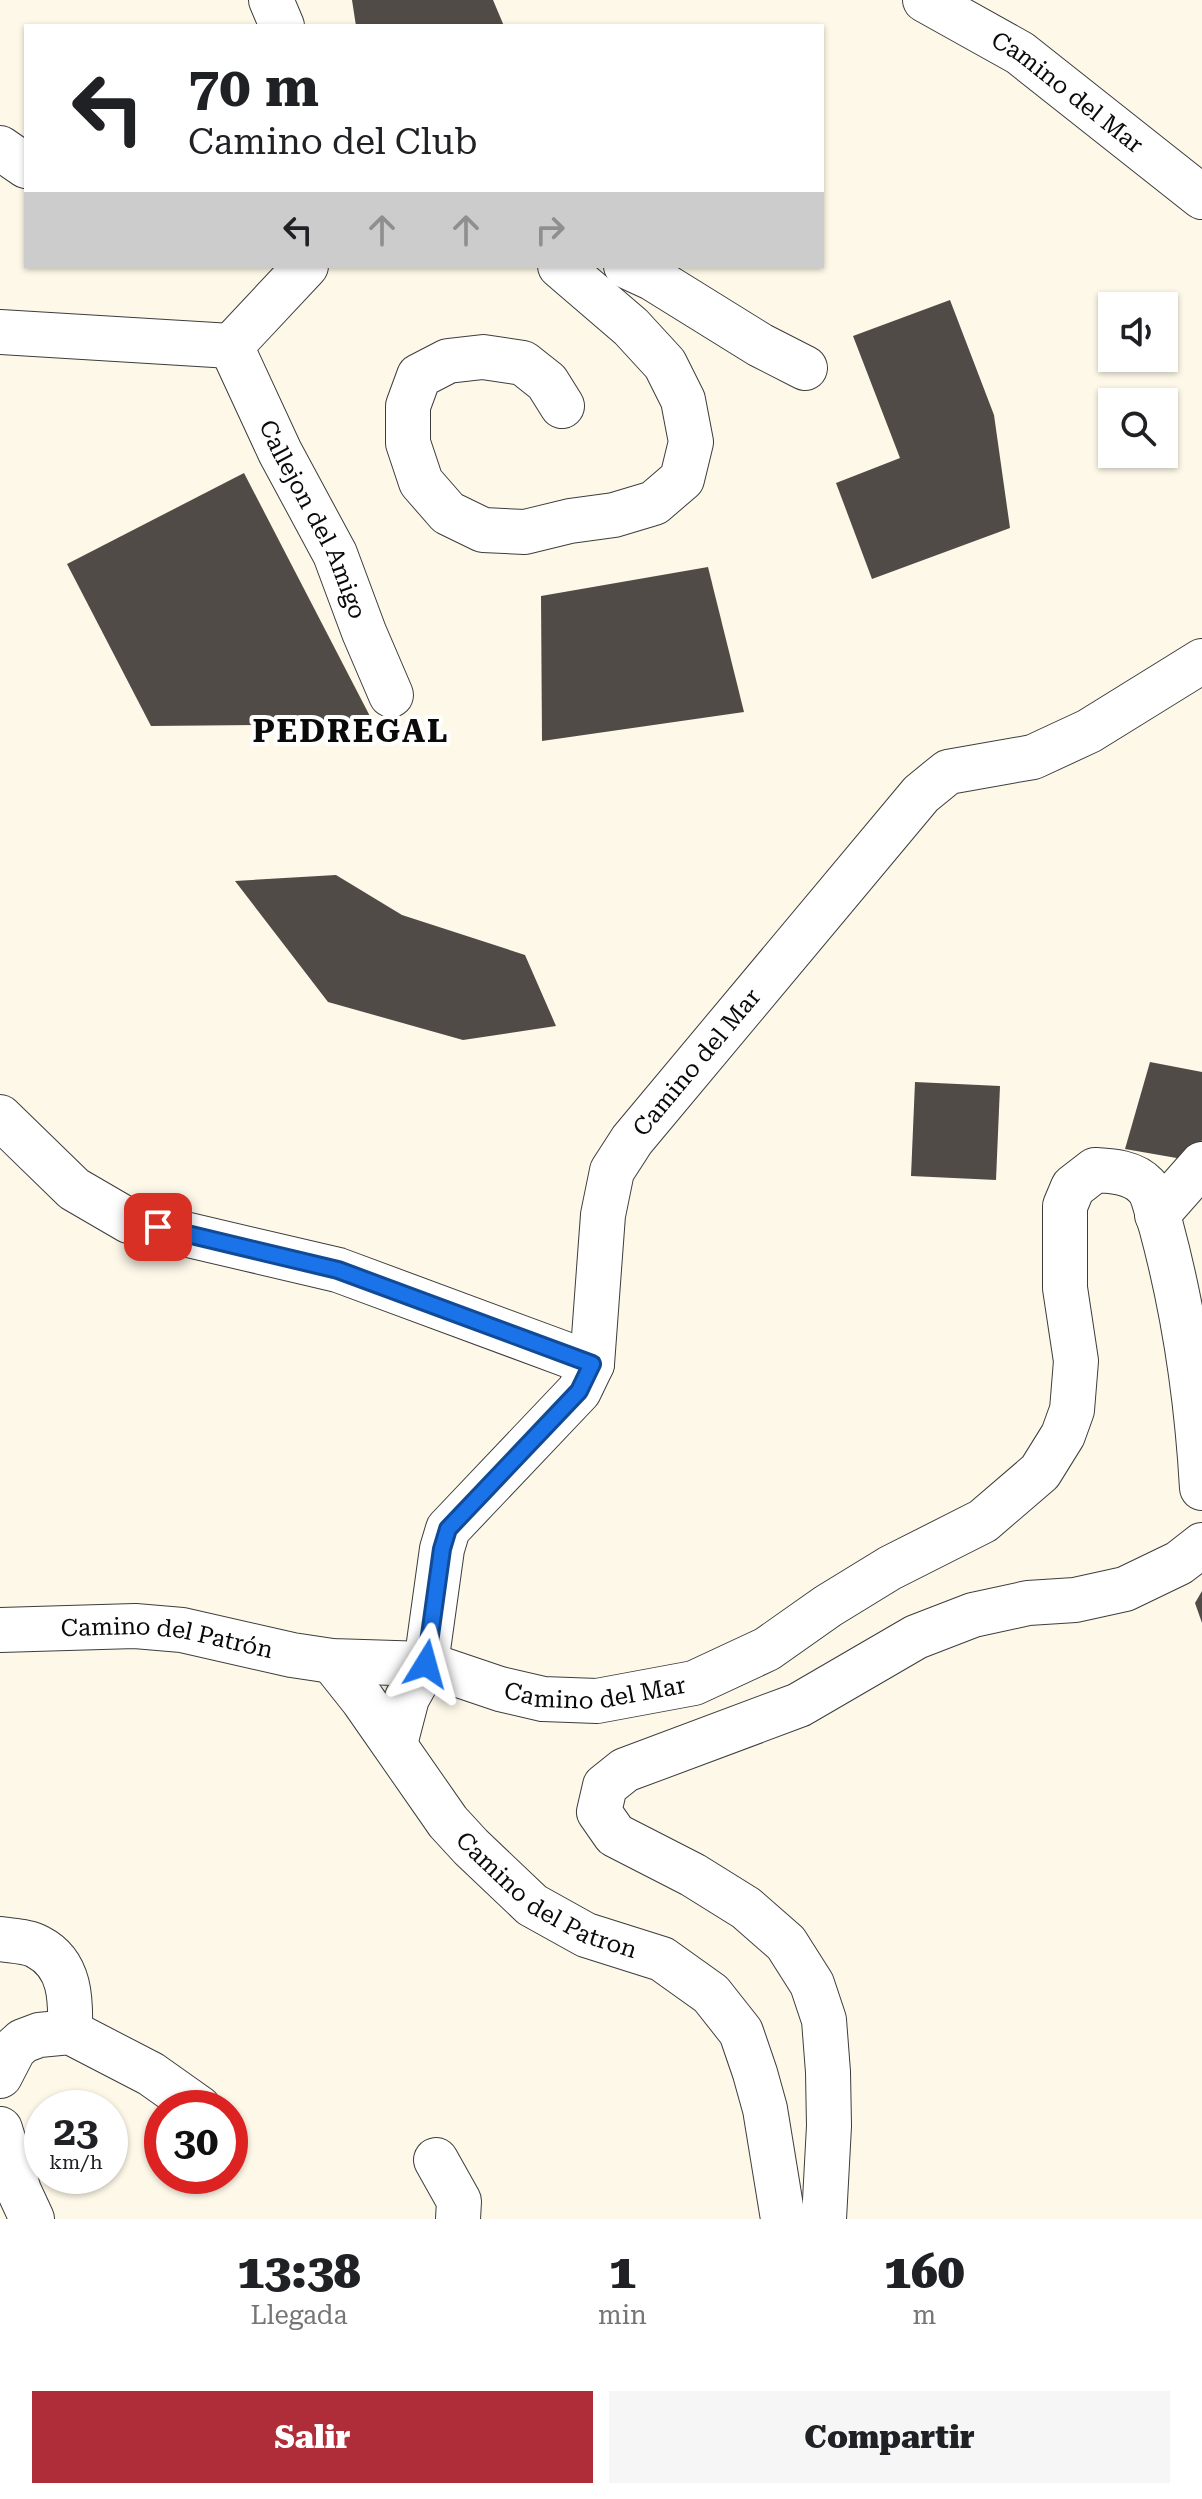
<!DOCTYPE html>
<html lang="es">
<meta charset="utf-8">
<style>
body{margin:0;font-family:"Roboto Serif",serif;background:#f6f6f6;color:#202124;height:100vh;display:flex;flex-direction:column;font-size:30px;white-space:nowrap}
*{box-sizing:border-box;margin:0}
p{font-size:26px;color:#757577}
.icon{flex:none;width:44px;height:44px;fill:none;stroke:currentColor;stroke-width:2;stroke-linecap:round;stroke-linejoin:round}
.map{position:relative;height:2219px;overflow:hidden}
.sheet{display:flex;flex-direction:column;background:#fff;flex:1}
.sheet>*{flex:none}
.guide{position:absolute;left:24px;top:24px;width:800px;height:244px;border-radius:0px;box-shadow:0 2px 6px #0004;background:#fff;color:#202124;overflow:hidden}
.tools{position:absolute;left:1098px;top:292px;display:grid;gap:16px}
.tools a{display:grid;place-items:center;width:80px;height:80px;border-radius:0px;background:#fff;box-shadow:0 2px 6px #0004;font-size:40px}
.speed{position:absolute;left:24px;top:2090px;display:flex;gap:16px;font-size:40px;font-weight:700;text-align:center}
.speed>*{display:grid;place-content:center;width:104px;height:104px;border-radius:50%;background:#fff;box-shadow:0 2px 6px #0004;line-height:1}
.speed small{font-size:20px;font-weight:400}
.speed .limit{border:12px solid #d22;background:#fff;color:#111}
.pin{position:absolute;display:grid;place-items:center;width:68px;height:68px;color:#fff;margin:-34px;border-radius:16px;box-shadow:0 4px 12px #0006}
.me{position:absolute;width:88px;margin:-44px;rotate:8deg;stroke-linejoin:round;filter:drop-shadow(0 0 6px #0008)}
.turn{display:flex;align-items:center;gap:28px;height:168px;padding:0 32px;font-size:36px}
.turn .icon{width:104px;height:104px;stroke-width:2.5}
.turn b{display:block;font-size:56px;line-height:68px}
.lanes{display:flex;align-items:center;height:76px;padding:0 32px;background:#0003;justify-content:center;gap:40px;direction:ltr}
.lanes .off{opacity:.35}
.eta{display:flex;justify-content:space-evenly;align-items:center;height:136px;text-align:center}
.eta b{font-size:48px;font-weight:800;line-height:56px}
.primary-button{display:flex;gap:16px;margin-top:auto;padding:16px 32px}
.primary-button a{flex:1;height:92px;border-radius:0px;background:#ae2d38;color:#fff;font-size:32px;font-weight:800;line-height:92px;text-align:center}
.primary-button a+a{background:#f6f6f6;color:#202124}
.map>svg:first-child{display:block}
</style>
<div class="map">
<svg width="1202" height="2219" viewBox="0 0 1202 2219">
<rect width="100%" height="100%" fill="#fdf8e8"/>
<g fill="#514b47">
<polygon points="352,0 493,0 504,26 356,26"/>
<polygon points="950,300 994,415 1010,528 872,579 836,483 900,458 853,336"/>
<polygon points="244,473 374,724 151,726 67,564"/>
<polygon points="708,567 744,712 542,741 541,596"/>
<polygon points="336,875 402,915 525,955 556,1026 463,1040 328,1002 235,881"/>
<polygon points="1150,1062 1202,1072 1202,1140 1188,1160 1125,1149"/>
<polygon points="915,1082 1000,1086 996,1180 911,1176"/>
<polygon points="1202,1591 1202,1623 1195,1603"/>
</g>
<g fill="none" stroke-linecap="round" stroke-linejoin="round">
<defs>
<g id="minor">
<polyline points="271,0 282,26"/>
<path id="s1" d="M 925,0 L 1020,53 L 1202,197"/>
<polyline points="0,148 26,166"/>
<polyline points="560,266 631,327 665,364 683,400 691,442 682,479 654,503 614,515 570,521 525,532 483,530 448,513 421,482 408,443 408,406 419,376 448,361 483,357 523,363 547,382 562,406"/>
<polyline points="626,266 652,278 760,345 805,368"/>
<polyline points="0,332 231,346 306,266"/>
<path id="s2" d="M 231,346 L 280,452 L 335,554 L 364,632 L 391,695"/>
<polyline points="0,1117 74,1189 129,1221 338,1270 592,1364"/>
<polyline points="1157,1215 1202,1164"/>
<path id="s3" d="M 0,1630 L 135,1626 L 182,1630 L 292,1655 L 332,1661 L 426,1664 L 500,1689 L 543,1699 L 597,1701 L 694,1683 L 767,1649 L 828,1606 L 890,1568 L 983,1521 L 1040,1472 L 1063,1435 L 1072,1410 L 1076,1361 L 1065,1288 L 1065,1206 L 1073,1187 L 1095,1170 C 1112,1171 1133,1172 1146,1186 C 1154,1194 1157,1215 1161,1226 C 1184,1311 1197,1400 1202,1488"/>
<path id="s4" d="M 332,1661 L 363,1700 L 448,1822 L 471,1847 L 532,1905 L 586,1935 L 662,1959 L 711,1994 L 741,2032 L 755,2073 L 765,2109 L 783,2219"/>
<path id="s5" d="M 395,1744 L 407,1698 L 426,1664 L 442,1549 L 448,1529 L 579,1391 L 592,1364 L 603,1215 L 612,1171 L 632,1140 L 921,794 L 948,772 L 1033,757 L 1089,731 L 1202,661"/>
<path d="M 0,1939 C 11,1941 28,1941 38,1947 C 71,1964 71,2000 70,2032"/>
<polyline points="0,2076 14,2049 23,2041 39,2035 70,2032 151,2074 199,2108"/>
<polyline points="0,2129 19,2191 32,2219"/>
<polyline points="436,2160 459,2201 458,2219"/>
<polyline points="824,2219 829,2126 828,2072 824,2020 812,1984 786,1943 746,1908 693,1875 615,1835 599,1812 605,1786 625,1770 799,1705 916,1637 973,1615 1028,1603 1075,1600 1125,1589 1179,1563 1202,1545"/>
</g>
</defs>
<use href="#minor" stroke="#3d3d3d" stroke-width="46"/>
<use href="#minor" stroke="#fff" stroke-width="44"/>
</g>
<g fill="none" stroke-linecap="round" stroke-linejoin="round">
<defs>
<polyline id="route" points="158,1227 338,1270 592,1364 579,1391 448,1529 442,1549 426,1664"/>
</defs>
<use href="#route" stroke="#114b97" stroke-width="20"/>
<use href="#route" stroke="#1a73e8" stroke-width="14"/>
</g>
<g text-anchor="middle" dominant-baseline="central" stroke-width="8" stroke-linejoin="round" paint-order="stroke">
<g font-size="24" fill="#0a0a0a" stroke="#fff">
<text stroke="none"><textPath href="#s1" startOffset="170">Camino del Mar</textPath></text>
<text stroke="none"><textPath href="#s2" startOffset="192">Callejon del Amigo</textPath></text>
<text stroke="none"><textPath href="#s5" startOffset="776">Camino del Mar</textPath></text>
<text stroke="none"><textPath href="#s3" startOffset="168">Camino del Patrón</textPath></text>
<text stroke="none"><textPath href="#s3" startOffset="604">Camino del Mar</textPath></text>
<text stroke="none"><textPath href="#s4" startOffset="324">Camino del Patron</textPath></text>
</g>
<g font-size="32" font-weight="bold" letter-spacing="2" fill="#0a0a0a" stroke="#fff">
<text x="351" y="731">PEDREGAL</text>
</g>
</g>
</svg>
<div class="tools">
<a><svg class="icon" aria-label="sound" viewBox="0 0 24 24"><path d="M4 9h4l5-4v14l-5-4H4zM17 9q2 3 0 6"/></svg></a>
<a><svg class="icon" aria-label="search" viewBox="0 0 24 24"><circle cx="10" cy="10" r="6"/><path d="M15 15l6 6"/></svg></a>
</div>
<div class="speed"><div>23<small>km/h</small></div><div class="limit">30</div></div>
<div class="pin" style="left:158px;top:1227px;background:#d93025"><svg class="icon" aria-label="arrive" viewBox="0 0 24 24"><path d="M6 21V4h12l-3 4 3 4H6"/></svg></div>
<svg class="me" style="left:426px;top:1664px" viewBox="-20 -20 40 40"><path d="M0-17L14 15 0 8-14 15z" fill="#1a73e8" stroke="#fff" stroke-width="4"/></svg>
<div class="guide">
<div class="turn"><svg class="icon" aria-label="left" viewBox="0 0 24 24"><path d="M17 20v-9H6M10 6l-5 5 5 5"/></svg><div><b>70 m</b>Camino del Club</div></div>
<div class="lanes"><svg class="icon" aria-label="left" viewBox="0 0 24 24"><path d="M17 20v-9H6M10 6l-5 5 5 5"/></svg><svg class="icon off" aria-label="ahead" viewBox="0 0 24 24"><path d="M12 20V5M6 11l6-6 6 6"/></svg><svg class="icon off" aria-label="ahead" viewBox="0 0 24 24"><path d="M12 20V5M6 11l6-6 6 6"/></svg><svg class="icon off" aria-label="right" viewBox="0 0 24 24"><path d="M7 20v-9h11M14 6l5 5-5 5"/></svg></div>
</div>
</div>
<section class="sheet">
<div class="eta">
<div><b>13:38</b><p>Llegada</p></div>
<div><b>1</b><p>min</p></div>
<div><b>160</b><p>m</p></div>
</div>
<div class="primary-button"><a>Salir</a><a>Compartir</a></div>
</section>
